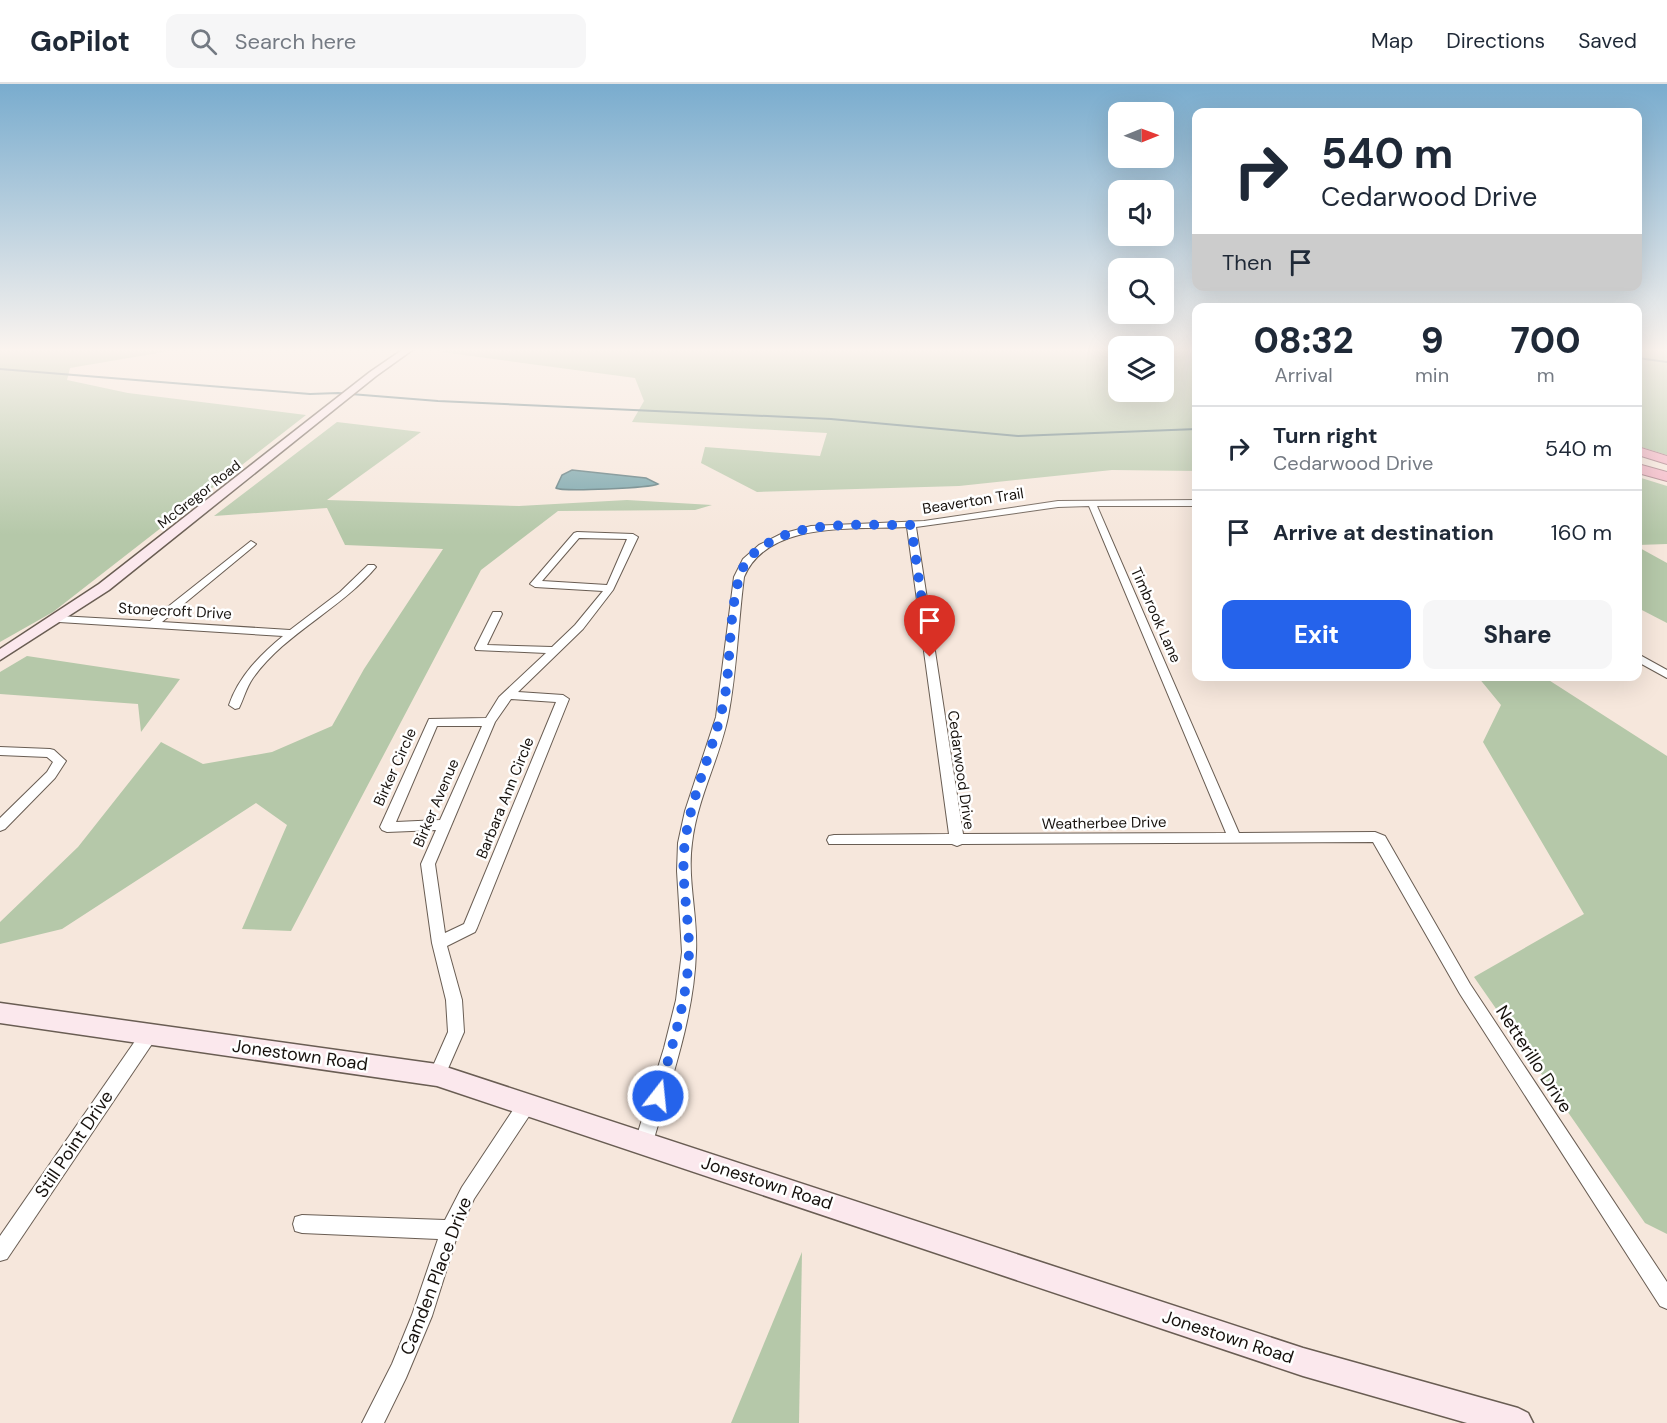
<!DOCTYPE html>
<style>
body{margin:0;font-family:"DM Sans",sans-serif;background:#f6f6f7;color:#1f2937;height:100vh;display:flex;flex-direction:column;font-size:22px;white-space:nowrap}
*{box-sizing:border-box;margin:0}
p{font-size:20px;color:#747a83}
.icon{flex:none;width:33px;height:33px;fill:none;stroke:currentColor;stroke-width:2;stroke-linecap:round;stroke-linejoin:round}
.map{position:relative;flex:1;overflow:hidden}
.details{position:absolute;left:1192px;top:219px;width:450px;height:378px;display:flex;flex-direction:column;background:#fff;border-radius:12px;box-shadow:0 6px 24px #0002}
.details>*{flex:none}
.top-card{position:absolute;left:1192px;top:24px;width:450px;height:183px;border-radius:12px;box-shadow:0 6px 24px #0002;background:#fff;color:#1f2937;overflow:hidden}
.needle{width:39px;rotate:89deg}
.fabs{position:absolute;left:1108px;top:18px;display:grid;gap:12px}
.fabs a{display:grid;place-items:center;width:66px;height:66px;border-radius:12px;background:#fff;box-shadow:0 6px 24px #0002;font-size:30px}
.pin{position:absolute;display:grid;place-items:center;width:51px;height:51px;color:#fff;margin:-62px -26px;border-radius:50% 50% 50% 0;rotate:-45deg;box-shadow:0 0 6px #0007}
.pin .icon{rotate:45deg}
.me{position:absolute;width:66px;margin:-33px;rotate:16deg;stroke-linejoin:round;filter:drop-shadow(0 0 4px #0008)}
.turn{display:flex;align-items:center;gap:21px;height:126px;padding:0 30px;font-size:27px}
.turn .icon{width:78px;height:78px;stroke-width:2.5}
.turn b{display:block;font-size:42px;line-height:51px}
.then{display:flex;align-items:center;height:57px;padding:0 30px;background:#0003;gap:12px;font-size:22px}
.eta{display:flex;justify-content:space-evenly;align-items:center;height:102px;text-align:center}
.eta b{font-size:36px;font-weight:800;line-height:42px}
.button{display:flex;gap:12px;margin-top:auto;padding:12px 30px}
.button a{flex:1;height:69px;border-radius:12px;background:#2563eb;color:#fff;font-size:24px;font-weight:800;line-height:69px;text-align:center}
.button a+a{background:#f6f6f7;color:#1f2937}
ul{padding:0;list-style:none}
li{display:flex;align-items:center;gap:18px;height:84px;padding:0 30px;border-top:2px solid #e0e1e3}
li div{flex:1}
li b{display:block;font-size:22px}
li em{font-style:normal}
header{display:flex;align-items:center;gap:36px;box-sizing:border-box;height:84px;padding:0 30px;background:#fff;border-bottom:2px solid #e0e1e3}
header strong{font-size:28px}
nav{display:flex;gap:33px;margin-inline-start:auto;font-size:21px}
.search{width:420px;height:54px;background:#f6f6f7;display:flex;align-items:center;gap:15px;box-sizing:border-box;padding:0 21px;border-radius:12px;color:#747a83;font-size:22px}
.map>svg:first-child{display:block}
</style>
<header>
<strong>GoPilot</strong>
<div class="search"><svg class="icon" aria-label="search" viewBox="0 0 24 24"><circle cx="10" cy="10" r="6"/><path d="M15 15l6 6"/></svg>Search here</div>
<nav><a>Map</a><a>Directions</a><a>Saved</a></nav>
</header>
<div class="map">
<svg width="1667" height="1339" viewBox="0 0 1667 1339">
<rect width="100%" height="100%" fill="#f6e7dc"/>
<g fill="#b5c8a9">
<polygon points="0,264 187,264 70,284 67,296 128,309 306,331 53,528 0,558"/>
<polygon points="448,264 1119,264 1119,308 1164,308 1164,264 1197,264 1197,387 1112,386 959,402 757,408 701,379 705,363 820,372 827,349 632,338 644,317 635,294 442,268"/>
<polygon points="1638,264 1667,264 1667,371 1638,362"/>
<polygon points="337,338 421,348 327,416 519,422 627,416 712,421 695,426 558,427 481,486 291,847 242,845 287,741 256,719 62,845 0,860 0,838 78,763 161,658 203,680 272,668 332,642 364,585 443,465 345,461 327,424 214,432"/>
<polygon points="1638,393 1667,402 1667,460 1638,461"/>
<polygon points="1638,463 1667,479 1667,539 1638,524"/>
<polygon points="27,572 180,595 141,648 138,620 0,610 0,588"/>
<polygon points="1478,593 1544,593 1667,672 1667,1150 1645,1139 1474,893 1584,830 1483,658 1501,621"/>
<polygon points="802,1168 799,1339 731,1339"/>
</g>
<path fill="#72a1a8" stroke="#57767a" stroke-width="1.5" d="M 572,386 L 646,394 L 658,400 C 650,404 563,408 556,404 L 562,391 Z"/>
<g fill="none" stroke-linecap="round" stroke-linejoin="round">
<g stroke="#57767a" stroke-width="2">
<polyline points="1638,274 1667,278"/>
<polyline points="0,285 310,310 338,309 438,317 831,335 1018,352 1197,345"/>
</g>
<defs>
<g id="street">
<path d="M 1197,416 L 1197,422 L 1097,422 L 1239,749 L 1375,748 L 1385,752 L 1470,900 L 1667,1198 L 1667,1225 L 1660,1222 L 1460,910 L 1373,758 L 962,760 L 957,762 L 952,760 L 829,760 L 827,756 L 829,752 L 834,751 L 949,750 L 907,443 C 855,446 768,436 744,493 C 738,539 737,587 728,633 C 719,676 697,715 692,759 C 687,796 698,832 696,868 C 694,933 671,996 653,1058 L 650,1064 L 644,1067 L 638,1064 L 635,1058 L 664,964 L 676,916 L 682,868 L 677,787 L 678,759 L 685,727 L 716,633 L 734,493 L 743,475 L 759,461 L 781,450 L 811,442 L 924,437 L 1058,417 ZM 1089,422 L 1226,749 L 963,750 L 916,443 L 1058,423 Z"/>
<path d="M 577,448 L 633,450 L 638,453 L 613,506 L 583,545 L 518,608 L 563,611 L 569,615 L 477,844 L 475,848 L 447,862 L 462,916 L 464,948 L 443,996 L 437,999 L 431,996 L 429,991 L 448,948 L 446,916 L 432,859 L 421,780 L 436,746 L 387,748 L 382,746 L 380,743 L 429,635 L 486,634 L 499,613 L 546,569 L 476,566 L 475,564 L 493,528 L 501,528 L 502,530 L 487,561 L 552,563 L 575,541 L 603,507 L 535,503 L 530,500 L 574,449 ZM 579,454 L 627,455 L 607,501 L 542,497 ZM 511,615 L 556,618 L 464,840 L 445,849 L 435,780 L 495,638 ZM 437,642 L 482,642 L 440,736 L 396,738 Z"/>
<path d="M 251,457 L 256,460 L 254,462 L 162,538 L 290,546 L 340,508 L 368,481 L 374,481 L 376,483 C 340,526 285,549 253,594 C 246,604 244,614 239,624 L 235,625 L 229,621 C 239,592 260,571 283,552 L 59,538 L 54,535 L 59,532 L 150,537 Z"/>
<polygon points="1638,570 1667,586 1667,594 1638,578"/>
<polygon points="0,663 50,665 54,666 66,677 55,694 5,745 0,747 0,734 47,688 53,678 47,673 0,671"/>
<polygon points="148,945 154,947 156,952 154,957 7,1175 0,1177 0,1152 142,947"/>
<polygon points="527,1012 533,1014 535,1020 533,1026 474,1115 458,1149 432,1232 406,1294 384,1339 362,1339 392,1280 412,1231 438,1155 302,1149 295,1147 293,1140 295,1133 302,1131 445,1136 462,1103 521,1014"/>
</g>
<g id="secondary">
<polygon points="405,264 415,264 376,292 109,506 0,576 0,565 99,500 370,288"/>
<polygon points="0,919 437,980 1303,1264 1518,1324 1528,1329 1533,1339 1467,1339 1303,1292 437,1002 0,939"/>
</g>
<g id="highway">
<polygon points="1638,363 1667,372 1667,380 1638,371"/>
<polygon points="1638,380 1667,388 1667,397 1638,389"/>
</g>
</defs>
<use href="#street" stroke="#695d53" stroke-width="2"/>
<use href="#secondary" stroke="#695d53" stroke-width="3"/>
<use href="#highway" stroke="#a67b84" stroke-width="2"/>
<use href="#street" fill="#fff" fill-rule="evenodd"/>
<use href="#secondary" fill="#fbe8ed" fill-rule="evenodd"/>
<use href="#highway" fill="#f3b3c4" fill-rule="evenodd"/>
</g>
<linearGradient id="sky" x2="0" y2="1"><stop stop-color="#79acce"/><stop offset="0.59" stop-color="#fbf4ef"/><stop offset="1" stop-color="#fbf4ef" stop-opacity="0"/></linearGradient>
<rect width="1667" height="451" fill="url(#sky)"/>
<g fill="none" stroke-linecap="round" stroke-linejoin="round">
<path stroke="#2563eb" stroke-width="10" stroke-dasharray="0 18" d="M 658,1012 C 671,964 688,916 689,866 C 689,830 680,794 685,758 C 692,705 718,658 726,605 C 731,573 729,494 750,473 C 790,433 859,442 911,441 L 930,573"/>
</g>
<g text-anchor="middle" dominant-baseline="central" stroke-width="5" stroke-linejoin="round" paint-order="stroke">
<g font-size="14" fill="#17120e" stroke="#fff">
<text transform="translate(199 410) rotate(-38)">McGregor Road</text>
</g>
<g font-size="15" fill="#17120e" stroke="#fff">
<text transform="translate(973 417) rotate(-9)">Beaverton Trail</text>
<text transform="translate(175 527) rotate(3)">Stonecroft Drive</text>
<text transform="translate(1156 531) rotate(66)">Timbrook Lane</text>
<text transform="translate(395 683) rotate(-66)">Birker Circle</text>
<text transform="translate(961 686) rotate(82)">Cedarwood Drive</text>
<text transform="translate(505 714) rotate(-68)">Barbara Ann Circle</text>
<text transform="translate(436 719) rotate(-67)">Birker Avenue</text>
<text transform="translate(1104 739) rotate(-1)">Weatherbee Drive</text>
</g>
<g font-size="18" fill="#17120e" stroke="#fff">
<text transform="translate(300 971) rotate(8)">Jonestown Road</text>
<text transform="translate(1534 975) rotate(57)">Netterillo Drive</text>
<text transform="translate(74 1060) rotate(-56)">Still Point Drive</text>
<text transform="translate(767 1099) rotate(18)">Jonestown Road</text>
<text transform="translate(436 1192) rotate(-69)">Camden Place Drive</text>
<text transform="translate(1228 1253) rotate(18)">Jonestown Road</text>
</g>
</g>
</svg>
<div class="fabs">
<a><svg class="needle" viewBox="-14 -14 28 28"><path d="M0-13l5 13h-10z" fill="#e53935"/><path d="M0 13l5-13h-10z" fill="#747a83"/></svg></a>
<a><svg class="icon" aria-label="sound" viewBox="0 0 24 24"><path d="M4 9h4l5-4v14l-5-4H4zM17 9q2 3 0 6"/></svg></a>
<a><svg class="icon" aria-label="search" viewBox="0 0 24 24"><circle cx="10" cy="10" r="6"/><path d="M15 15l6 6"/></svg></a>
<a><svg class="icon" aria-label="layers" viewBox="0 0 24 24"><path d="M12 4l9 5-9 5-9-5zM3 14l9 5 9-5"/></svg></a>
</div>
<div class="pin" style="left:930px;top:573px;background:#d93025"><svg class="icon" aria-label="arrive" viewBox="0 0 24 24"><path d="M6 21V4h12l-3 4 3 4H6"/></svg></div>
<svg class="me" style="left:658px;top:1012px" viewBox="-20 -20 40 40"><circle r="17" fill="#2563eb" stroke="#fff" stroke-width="3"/><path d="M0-11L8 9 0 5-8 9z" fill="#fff"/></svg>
<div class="top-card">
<div class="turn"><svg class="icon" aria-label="right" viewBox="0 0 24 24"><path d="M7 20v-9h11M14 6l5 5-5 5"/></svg><div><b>540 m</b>Cedarwood Drive</div></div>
<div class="then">Then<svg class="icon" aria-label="arrive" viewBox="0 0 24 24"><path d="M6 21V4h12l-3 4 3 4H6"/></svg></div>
</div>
<section class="details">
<div class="eta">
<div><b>08:32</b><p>Arrival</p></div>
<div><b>9</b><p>min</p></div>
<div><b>700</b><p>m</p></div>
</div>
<ul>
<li><svg class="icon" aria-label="right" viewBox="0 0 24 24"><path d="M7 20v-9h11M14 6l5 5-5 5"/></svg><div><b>Turn right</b><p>Cedarwood Drive</p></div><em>540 m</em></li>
<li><svg class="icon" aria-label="arrive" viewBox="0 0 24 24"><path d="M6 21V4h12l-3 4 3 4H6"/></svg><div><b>Arrive at destination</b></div><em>160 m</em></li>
</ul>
<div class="button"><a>Exit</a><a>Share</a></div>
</section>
</div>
